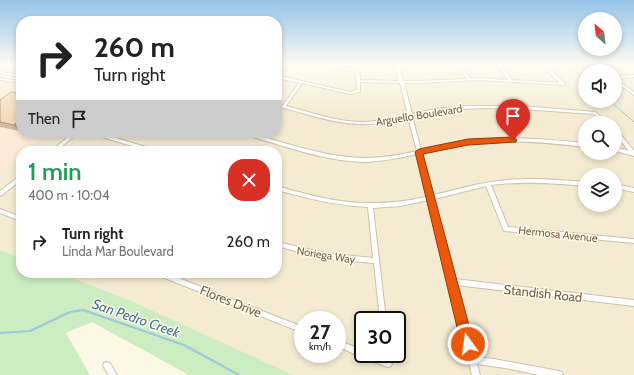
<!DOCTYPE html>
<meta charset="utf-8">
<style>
body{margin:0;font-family:Cabin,sans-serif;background:#f6f6f6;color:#222;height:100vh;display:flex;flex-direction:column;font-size:15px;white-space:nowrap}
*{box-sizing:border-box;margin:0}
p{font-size:13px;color:#767676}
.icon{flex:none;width:22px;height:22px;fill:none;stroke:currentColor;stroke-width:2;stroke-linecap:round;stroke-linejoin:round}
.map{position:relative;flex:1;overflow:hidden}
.drawer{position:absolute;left:16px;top:146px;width:266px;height:132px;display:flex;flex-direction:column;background:#fff;border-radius:16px;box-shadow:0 2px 6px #0003}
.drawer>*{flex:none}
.banner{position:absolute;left:16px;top:16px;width:266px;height:122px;border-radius:16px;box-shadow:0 2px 6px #0003;background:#fff;color:#222;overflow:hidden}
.needle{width:26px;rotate:332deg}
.fabs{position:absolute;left:578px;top:12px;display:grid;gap:8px}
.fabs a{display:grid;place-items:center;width:44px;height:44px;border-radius:50%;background:#fff;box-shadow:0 2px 6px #0003;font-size:20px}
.speed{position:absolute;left:294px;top:311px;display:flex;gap:8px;font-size:20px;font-weight:700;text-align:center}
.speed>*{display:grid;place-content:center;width:52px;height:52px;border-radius:50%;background:#fff;box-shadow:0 2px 6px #0003;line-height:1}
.speed small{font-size:10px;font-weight:400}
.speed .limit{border:2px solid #111;border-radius:6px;background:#fff;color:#111}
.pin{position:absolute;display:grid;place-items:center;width:34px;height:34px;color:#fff;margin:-41px -17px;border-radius:50% 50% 50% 0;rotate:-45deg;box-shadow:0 0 4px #0007}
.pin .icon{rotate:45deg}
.me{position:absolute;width:44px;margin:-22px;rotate:346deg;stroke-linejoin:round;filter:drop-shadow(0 0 3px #0008)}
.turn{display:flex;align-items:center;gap:14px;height:84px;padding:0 12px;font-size:18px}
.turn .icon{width:52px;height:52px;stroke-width:2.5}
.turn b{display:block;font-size:28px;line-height:34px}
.then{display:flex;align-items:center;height:38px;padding:0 12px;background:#0003;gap:8px;font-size:15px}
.round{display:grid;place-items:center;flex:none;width:42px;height:42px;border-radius:16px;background:#f6f6f6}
.overview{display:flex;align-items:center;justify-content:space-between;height:68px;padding:0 12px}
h1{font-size:24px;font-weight:600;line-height:30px;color:#1e9e55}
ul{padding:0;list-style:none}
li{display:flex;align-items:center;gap:12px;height:56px;padding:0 12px}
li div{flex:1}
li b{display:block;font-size:15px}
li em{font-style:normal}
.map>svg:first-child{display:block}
</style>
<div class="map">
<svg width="634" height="375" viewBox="0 0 634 375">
<rect width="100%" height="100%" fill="#fdf8e5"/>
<g fill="#f5ebd2" fill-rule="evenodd">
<path d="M 277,64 L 634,64 L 634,375 L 291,375 L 54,273 L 277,273 L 277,151 L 25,151 L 49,133 L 277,133 ZM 585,71 L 615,71 L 615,101 L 585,101 ZM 585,123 L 615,123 L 615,153 L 585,153 ZM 585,175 L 615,175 L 615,205 L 585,205 ZM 303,320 L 337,320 L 337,354 L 303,354 ZM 363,320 L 397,320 L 397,354 L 363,354 Z"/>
<polygon points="21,154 21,261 0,253 0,170"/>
</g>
<g fill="#feead8">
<polygon points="0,64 21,64 21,66 12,73 0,72"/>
<polygon points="0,79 21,82 21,133 49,133 25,151 21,151 21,154 0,170"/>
</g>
<polygon fill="#ccecc2" points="0,250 21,258 21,273 60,273 131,301 293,375 189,375 92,322 66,333 90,375 0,375"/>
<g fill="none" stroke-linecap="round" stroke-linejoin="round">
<g stroke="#9dc7da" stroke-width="1">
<polyline points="567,64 585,80"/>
<polyline points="610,101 634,122"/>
</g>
<polyline stroke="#9dc7da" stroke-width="2" points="0,333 30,331 70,312 83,310 184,345 239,375"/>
<defs>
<g id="minor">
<path d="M 283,64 L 287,64 L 280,76 L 350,92 L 357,90 L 356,75 L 354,72 L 316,64 L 324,64 L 356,70 L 360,75 L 360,80 L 399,81 L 395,64 L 399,64 L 403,81 L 419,81 L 467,79 L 455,64 L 459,64 L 470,78 L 479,78 L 508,80 L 497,64 L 501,64 L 512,80 L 560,83 L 540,64 L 544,64 L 565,83 L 565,85 L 479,80 L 419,83 L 404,83 L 412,114 L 436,109 L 465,106 L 521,106 L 595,112 L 609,123 L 604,123 L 594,114 L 521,109 L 484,108 L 465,109 L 436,111 L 412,116 L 421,150 C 444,144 467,140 490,139 C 522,137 554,140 585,143 L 585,147 C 553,143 521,140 489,142 C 466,144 444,148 422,153 L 433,195 C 452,191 471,185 490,182 C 521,177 553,179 585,182 L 585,186 C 554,183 522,181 491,185 L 508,227 L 634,239 L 634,243 L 504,231 L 486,186 L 434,199 L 455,279 L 634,300 L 634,306 L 456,285 L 475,357 L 494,359 L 559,371 L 562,372 L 563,375 L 539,375 L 505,368 L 477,364 L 480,375 L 472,375 L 429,200 L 400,206 L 373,208 L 386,320 L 380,320 L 374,263 L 325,259 L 277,246 L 277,242 L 325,253 L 373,258 L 368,207 C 337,206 307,198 277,190 L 277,186 C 308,195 341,204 374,203 C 391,203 408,201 425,197 L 428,196 L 417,154 C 400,158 383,161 366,162 C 324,162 283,145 242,134 L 242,133 L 249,133 C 287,143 326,158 365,158 C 383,158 400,155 417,151 L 408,117 C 392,121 376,125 359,124 C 331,123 304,113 277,106 L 277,104 L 283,105 L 299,83 L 277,78 L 277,75 ZM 360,82 L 400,83 L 408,115 C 393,118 377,122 362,122 C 336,122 311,112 286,106 L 302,83 L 350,94 L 360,92 Z"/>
<polygon points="582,64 587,64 601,71 596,71"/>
<polygon points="0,72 21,75 21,77 0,74"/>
<polygon points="634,75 634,77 616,79 634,92 634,95 615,82 615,77"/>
<polygon points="0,78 21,81 21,83 0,80"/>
<polygon points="615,130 617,130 634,151 634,156 615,151 615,147 629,151 615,134"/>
<polygon points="73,133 78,133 56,151 51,151"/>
<polygon points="92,133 99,133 156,150 156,151 149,151 92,134"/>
<polygon points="21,175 21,180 2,195 0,196 0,191"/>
<polygon points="615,184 634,188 634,192 615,188"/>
<polygon points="0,209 21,217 21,221 0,213"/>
<polygon points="156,273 166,273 303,327 303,333 157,275"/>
<polygon points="337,340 363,350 363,354 373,354 384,358 383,354 391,354 392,363 391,366 388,367 363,358 337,346"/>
<polygon points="107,362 110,363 117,375 109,375 103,366 104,363"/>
</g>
</defs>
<use href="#minor" stroke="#cfc1aa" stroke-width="2"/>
<use href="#minor" fill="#fff" fill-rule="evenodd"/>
</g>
<polygon fill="#d2bca1" points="21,94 21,130 20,131 0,127 0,100"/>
<polygon fill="#ab9983" points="16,123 21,128 21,130 20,131 14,125"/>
<polygon fill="#f4dbbb" stroke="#ab9983" points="11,92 21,94 21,123 16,123 14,125 0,122 0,100"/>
<linearGradient id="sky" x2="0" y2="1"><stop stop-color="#95c3e8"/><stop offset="0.55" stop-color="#fefcf3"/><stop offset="1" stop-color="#fefcf3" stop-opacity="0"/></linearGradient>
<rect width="634" height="117" fill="url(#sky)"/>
<polygon fill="#ea580c" stroke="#983908" points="513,137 517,140 516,142 468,145 423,154 474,344 472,349 468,350 463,349 461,344 415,152 419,149 468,139"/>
<g text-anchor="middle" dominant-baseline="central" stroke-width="3" stroke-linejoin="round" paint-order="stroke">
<g font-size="11" fill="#786148" stroke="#fffbec">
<text transform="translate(419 115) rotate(-9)">Arguello Boulevard</text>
<text transform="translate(558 234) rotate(6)">Hermosa Avenue</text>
<text transform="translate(326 255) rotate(9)">Noriega Way</text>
</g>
<g font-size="13" fill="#786148" stroke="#fffbec">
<text transform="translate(543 293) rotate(6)">Standish Road</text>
<text transform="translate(231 301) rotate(22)">Flores Drive</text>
</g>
<g font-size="14" font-style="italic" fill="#437894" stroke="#fffbec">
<text transform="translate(136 318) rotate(19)">San Pedro Creek</text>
</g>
</g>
</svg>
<div class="fabs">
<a><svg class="needle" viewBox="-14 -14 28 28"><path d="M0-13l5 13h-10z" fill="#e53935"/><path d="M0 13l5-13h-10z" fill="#767676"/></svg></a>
<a><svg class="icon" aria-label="sound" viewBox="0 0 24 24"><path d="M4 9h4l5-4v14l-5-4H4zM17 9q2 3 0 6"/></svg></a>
<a><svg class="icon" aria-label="search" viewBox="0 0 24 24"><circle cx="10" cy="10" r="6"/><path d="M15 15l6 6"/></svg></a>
<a><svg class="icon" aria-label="layers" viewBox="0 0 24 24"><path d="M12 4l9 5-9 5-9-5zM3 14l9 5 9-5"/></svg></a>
</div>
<div class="speed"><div>27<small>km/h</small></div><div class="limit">30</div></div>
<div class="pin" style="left:513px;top:140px;background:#d93025"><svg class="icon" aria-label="arrive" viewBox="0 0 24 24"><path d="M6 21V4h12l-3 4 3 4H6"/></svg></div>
<svg class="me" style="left:468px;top:344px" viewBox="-20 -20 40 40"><circle r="17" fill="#ea580c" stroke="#fff" stroke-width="3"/><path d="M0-11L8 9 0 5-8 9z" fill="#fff"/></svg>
<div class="banner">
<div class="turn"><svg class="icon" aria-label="right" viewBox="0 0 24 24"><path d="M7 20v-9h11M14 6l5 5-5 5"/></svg><div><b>260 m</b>Turn right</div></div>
<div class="then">Then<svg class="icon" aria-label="arrive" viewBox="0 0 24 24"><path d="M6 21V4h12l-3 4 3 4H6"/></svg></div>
</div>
<section class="drawer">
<div class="overview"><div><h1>1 min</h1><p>400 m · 10:04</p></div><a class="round" style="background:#d93025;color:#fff"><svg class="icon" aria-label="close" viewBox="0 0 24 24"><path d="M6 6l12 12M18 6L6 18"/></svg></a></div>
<ul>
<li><svg class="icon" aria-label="right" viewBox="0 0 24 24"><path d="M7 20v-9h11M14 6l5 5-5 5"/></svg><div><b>Turn right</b><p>Linda Mar Boulevard</p></div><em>260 m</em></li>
</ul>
</section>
</div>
